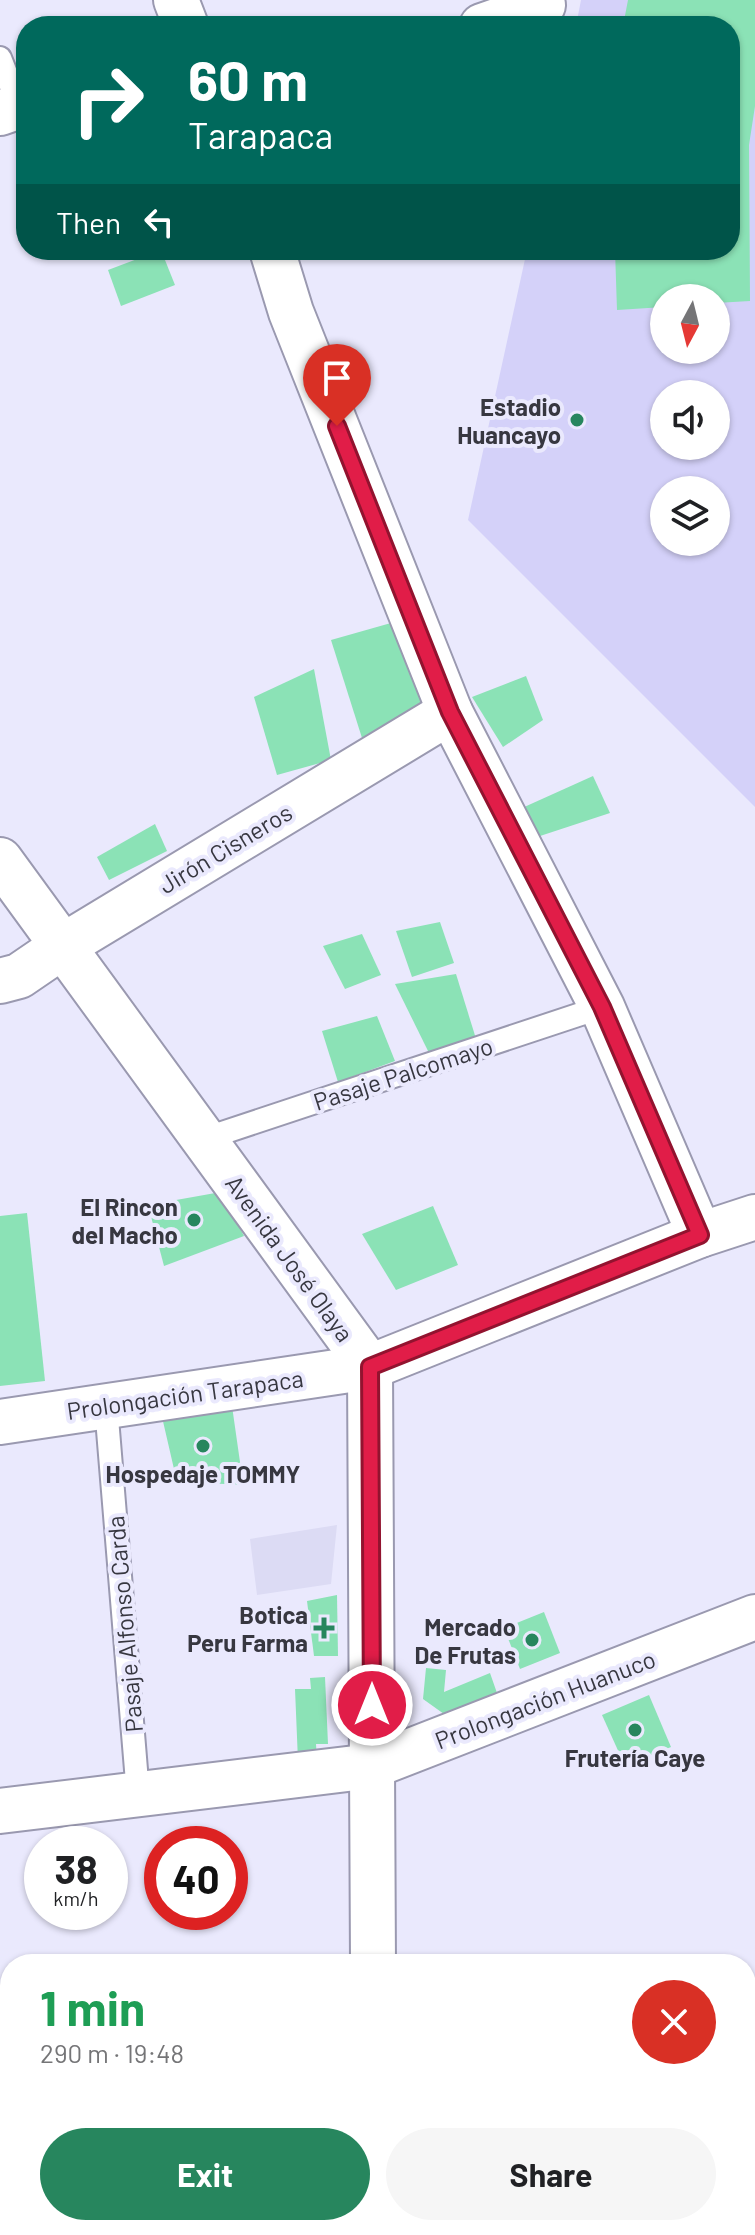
<!DOCTYPE html>
<meta charset="utf-8">
<style>
body{margin:0;font-family:Barlow,sans-serif;background:#f6f6f6;color:#202124;height:100vh;display:flex;flex-direction:column;font-size:30px;white-space:nowrap}
*{box-sizing:border-box;margin:0}
p{font-size:26px;color:#757577}
.icon{flex:none;width:44px;height:44px;fill:none;stroke:currentColor;stroke-width:2;stroke-linecap:round;stroke-linejoin:round}
.map{position:relative;flex:1;overflow:hidden}
.details{position:absolute;left:0px;top:1954px;width:756px;height:282px;display:flex;flex-direction:column;background:#fff;border-radius:32px 32px 0 0;box-shadow:0 2px 6px #0004}
.details>*{flex:none}
.guide{position:absolute;left:16px;top:16px;width:724px;height:244px;border-radius:32px;box-shadow:0 2px 6px #0004;background:#00695c;color:#fff;overflow:hidden}
.needle{width:52px;rotate:187deg}
.buttons{position:absolute;left:650px;top:284px;display:grid;gap:16px}
.buttons a{display:grid;place-items:center;width:80px;height:80px;border-radius:50%;background:#fff;box-shadow:0 2px 6px #0004;font-size:40px}
.speed{position:absolute;left:24px;top:1826px;display:flex;gap:16px;font-size:40px;font-weight:700;text-align:center}
.speed>*{display:grid;place-content:center;width:104px;height:104px;border-radius:50%;background:#fff;box-shadow:0 2px 6px #0004;line-height:1}
.speed small{font-size:20px;font-weight:400}
.speed .limit{border:12px solid #d22;background:#fff;color:#111}
.pin{position:absolute;display:grid;place-items:center;width:68px;height:68px;color:#fff;margin:-82px -34px;border-radius:50% 50% 50% 0;rotate:-45deg;box-shadow:0 0 8px #0007}
.pin .icon{rotate:45deg}
.me{position:absolute;width:88px;margin:-44px;rotate:0deg;stroke-linejoin:round;filter:drop-shadow(0 0 6px #0008)}
.turn{display:flex;align-items:center;gap:28px;height:168px;padding:0 40px;font-size:36px}
.turn .icon{width:104px;height:104px;stroke-width:2.5}
.turn b{display:block;font-size:56px;line-height:68px}
.then{display:flex;align-items:center;height:76px;padding:0 40px;background:#0003;gap:16px;font-size:30px}
.round{display:grid;place-items:center;flex:none;width:84px;height:84px;border-radius:42px;background:#f6f6f6}
.overview{display:flex;align-items:center;justify-content:space-between;height:136px;padding:0 40px}
h1{font-size:48px;font-weight:700;line-height:60px;color:#1e9e55}
.action{display:flex;gap:16px;margin-top:auto;padding:16px 40px}
.action a{flex:1;height:92px;border-radius:48px;background:#27865e;color:#fff;font-size:32px;font-weight:700;line-height:92px;text-align:center}
.action a+a{background:#f6f6f6;color:#202124}
.map>svg:first-child{display:block}
</style>
<div class="map">
<svg width="755" height="2235" viewBox="0 0 755 2235">
<rect width="100%" height="100%" fill="#eae9fd"/>
<polygon fill="#dcdbf4" points="337,1525 331,1584 257,1595 250,1539"/>
<path fill="#d4d1f9" fill-rule="evenodd" d="M 581,0 L 755,0 L 755,807 L 468,520 L 527,250 L 730,250 L 730,26 L 576,26 ZM 664,298 L 716,298 L 716,350 L 664,350 ZM 664,394 L 716,394 L 716,446 L 664,446 ZM 664,490 L 716,490 L 716,542 L 664,542 Z"/>
<g fill="#8be2b6">
<polygon points="628,0 755,0 755,106 749,145 750,301 716,303 716,298 664,298 664,307 617,310 615,250 730,250 730,26 623,26"/>
<polygon points="161,250 175,285 121,306 108,270"/>
<polygon points="398,621 427,701 362,738 331,640"/>
<polygon points="314,669 331,760 277,775 254,697"/>
<polygon points="526,676 543,720 503,747 472,697"/>
<polygon points="593,776 610,813 537,837 522,808"/>
<polygon points="155,824 167,851 109,880 97,857"/>
<polygon points="440,922 454,963 412,977 396,931"/>
<polygon points="362,934 381,975 345,989 323,946"/>
<polygon points="456,974 477,1042 430,1055 395,984"/>
<polygon points="377,1016 395,1061 338,1082 322,1031"/>
<polygon points="221,1192 244,1236 164,1266 148,1205"/>
<polygon points="433,1206 458,1265 396,1290 362,1234"/>
<polygon points="27,1213 45,1381 0,1386 0,1216"/>
<polygon points="232,1406 242,1476 249,1485 177,1482 162,1417"/>
<polygon points="337,1595 338,1656 314,1656 307,1601"/>
<polygon points="544,1612 560,1653 520,1669 504,1628"/>
<polygon points="426,1668 446,1670 444,1692 490,1673 497,1693 444,1714 423,1699"/>
<polygon points="325,1677 328,1744 316,1744 317,1760 298,1761 295,1689 311,1689 310,1678"/>
<polygon points="649,1695 671,1747 625,1766 602,1715"/>
<polygon points="434,2226 503,2226 503,2232 434,2235"/>
</g>
<g fill="none" stroke-linecap="round" stroke-linejoin="round">
<defs>
<g id="service">
<polyline points="0,58 19,106"/>
<polyline points="204,1139 602,1007"/>
<polyline points="106,1406 138,1794"/>
</g>
<g id="minor">
<polyline points="176,0 186,26"/>
<polyline points="482,26 543,5"/>
<polyline points="0,113 26,104"/>
<polyline points="272,250 291,312 450,712 602,1007 700,1235"/>
<polyline points="0,981 19,976 63,946 450,712"/>
<polyline points="0,1422 370,1367"/>
<polyline points="0,1811 372,1766 755,1617"/>
<polyline points="746,2162 755,2159"/>
<polyline points="533,2235 559,2226"/>
</g>
<g id="tertiary">
<polyline points="0,860 370,1367 373,1964"/>
<polyline points="370,1367 700,1235 755,1217"/>
<polyline points="375,2226 375,2235"/>
</g>
</defs>
<use href="#service" stroke="#9a99b0" stroke-width="26"/>
<use href="#minor" stroke="#9a99b0" stroke-width="48"/>
<use href="#tertiary" stroke="#9a99b0" stroke-width="48"/>
<use href="#service" stroke="#fff" stroke-width="22"/>
<use href="#minor" stroke="#fff" stroke-width="44"/>
<use href="#tertiary" stroke="#fff" stroke-width="44"/>
</g>
<g fill="none" stroke-linecap="round" stroke-linejoin="round">
<defs>
<polyline id="route" points="337,426 450,712 602,1007 700,1235 370,1367 372,1705"/>
</defs>
<use href="#route" stroke="#92132f" stroke-width="20"/>
<use href="#route" stroke="#e11d48" stroke-width="14"/>
</g>
<g fill="#27865e" stroke="#eae9fd" stroke-width="3">
<circle cx="577" cy="420" r="8"/>
<circle cx="194" cy="1220" r="8"/>
<circle cx="203" cy="1446" r="8"/>
<path d="M320 1616h8v8h8v8h-8v8h-8v-8h-8v-8h8z"/>
<circle cx="532" cy="1640" r="8"/>
<circle cx="635" cy="1730" r="8"/>
</g>
<g text-anchor="middle" dominant-baseline="central" stroke-width="8" stroke-linejoin="round" paint-order="stroke">
<g font-size="24" font-weight="bold" fill="#373740" stroke="#eae9fd" text-anchor="end">
<text x="561" y="406">Estadio<tspan x="561" dy="28">Huancayo</tspan></text>
<text x="178" y="1206">El Rincon<tspan x="178" dy="28">del Macho</tspan></text>
<text x="203" y="1473" text-anchor="middle">Hospedaje TOMMY</text>
<text x="308" y="1614">Botica<tspan x="308" dy="28">Peru Farma</tspan></text>
<text x="516" y="1626">Mercado<tspan x="516" dy="28">De Frutas</tspan></text>
<text x="635" y="1757" text-anchor="middle">Frutería Caye</text>
</g>
<g font-size="24" fill="#373740" stroke="#eae9fd">
<text transform="translate(225 848) rotate(-31)">Jirón Cisneros</text>
<text transform="translate(403 1073) rotate(-18)">Pasaje Palcomayo</text>
<text transform="translate(290 1258) rotate(54)">Avenida José Olaya</text>
<text transform="translate(185 1394) rotate(-8)">Prolongación Tarapaca</text>
<text transform="translate(124 1624) rotate(-95)">Pasaje Alfonso Carda</text>
<text transform="translate(545 1699) rotate(-21)">Prolongación Huanuco</text>
</g>
</g>
</svg>
<div class="buttons">
<a><svg class="needle" viewBox="-14 -14 28 28"><path d="M0-13l5 13h-10z" fill="#e53935"/><path d="M0 13l5-13h-10z" fill="#757577"/></svg></a>
<a><svg class="icon" aria-label="sound" viewBox="0 0 24 24"><path d="M4 9h4l5-4v14l-5-4H4zM17 9q2 3 0 6"/></svg></a>
<a><svg class="icon" aria-label="layers" viewBox="0 0 24 24"><path d="M12 4l9 5-9 5-9-5zM3 14l9 5 9-5"/></svg></a>
</div>
<div class="speed"><div>38<small>km/h</small></div><div class="limit">40</div></div>
<div class="pin" style="left:337px;top:426px;background:#d93025"><svg class="icon" aria-label="arrive" viewBox="0 0 24 24"><path d="M6 21V4h12l-3 4 3 4H6"/></svg></div>
<svg class="me" style="left:372px;top:1705px" viewBox="-20 -20 40 40"><circle r="17" fill="#e11d48" stroke="#fff" stroke-width="3"/><path d="M0-11L8 9 0 5-8 9z" fill="#fff"/></svg>
<div class="guide">
<div class="turn"><svg class="icon" aria-label="right" viewBox="0 0 24 24"><path d="M7 20v-9h11M14 6l5 5-5 5"/></svg><div><b>60 m</b>Tarapaca</div></div>
<div class="then">Then<svg class="icon" aria-label="left" viewBox="0 0 24 24"><path d="M17 20v-9H6M10 6l-5 5 5 5"/></svg></div>
</div>
<section class="details">
<div class="overview"><div><h1>1 min</h1><p>290 m · 19:48</p></div><a class="round" style="background:#d93025;color:#fff"><svg class="icon" aria-label="close" viewBox="0 0 24 24"><path d="M6 6l12 12M18 6L6 18"/></svg></a></div>
<div class="action"><a>Exit</a><a>Share</a></div>
</section>
</div>
